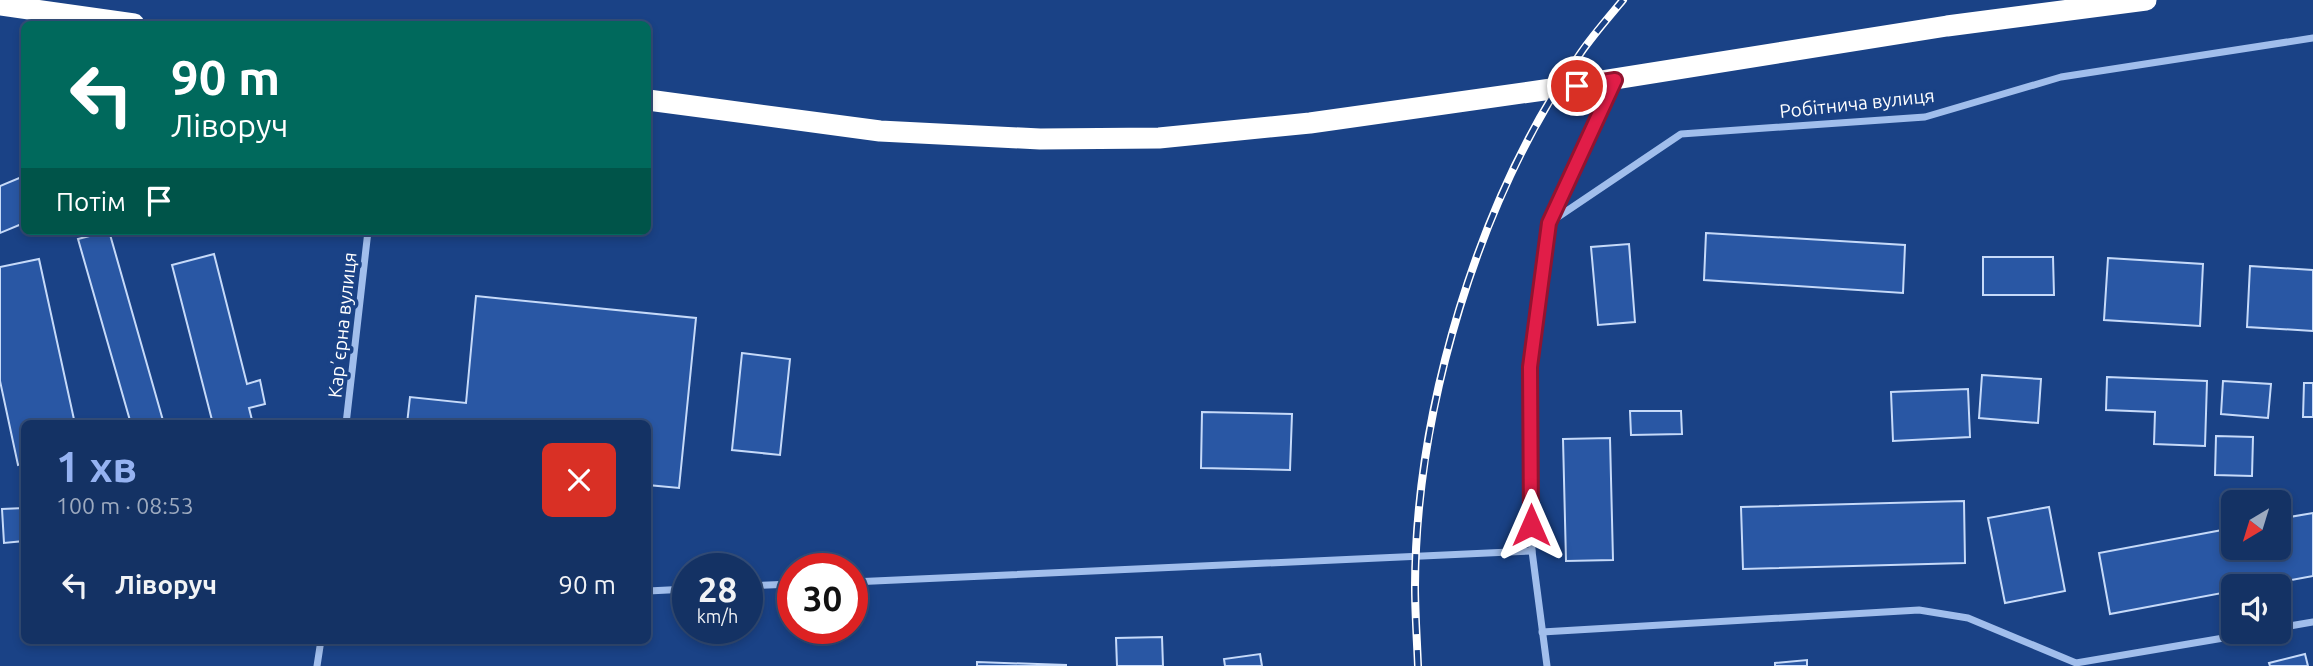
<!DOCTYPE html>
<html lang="uk">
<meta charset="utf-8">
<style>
body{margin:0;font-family:Ubuntu,sans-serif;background:#213e6d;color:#f1f3f6;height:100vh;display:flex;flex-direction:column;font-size:26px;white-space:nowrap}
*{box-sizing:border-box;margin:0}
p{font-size:23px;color:#9daabf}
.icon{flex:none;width:38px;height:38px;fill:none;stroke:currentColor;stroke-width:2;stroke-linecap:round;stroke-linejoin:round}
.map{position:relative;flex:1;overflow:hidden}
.drawer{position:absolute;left:21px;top:420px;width:630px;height:224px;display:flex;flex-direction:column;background:#143264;border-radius:10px;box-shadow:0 4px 10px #0003,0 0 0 2px #334d78}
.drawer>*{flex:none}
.hud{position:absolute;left:21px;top:21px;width:630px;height:214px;border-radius:10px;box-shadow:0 4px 10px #0003,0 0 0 2px #334d78;background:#00695c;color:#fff;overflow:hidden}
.needle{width:46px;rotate:218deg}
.buttons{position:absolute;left:2221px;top:490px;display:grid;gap:14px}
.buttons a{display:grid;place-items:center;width:70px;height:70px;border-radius:10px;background:#143264;box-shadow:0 4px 10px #0003,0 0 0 2px #334d78;font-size:35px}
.speed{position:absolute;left:672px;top:553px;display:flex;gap:14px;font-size:35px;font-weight:700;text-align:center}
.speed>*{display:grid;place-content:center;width:91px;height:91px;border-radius:50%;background:#143264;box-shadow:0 4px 10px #0003,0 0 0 2px #334d78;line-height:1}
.speed small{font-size:18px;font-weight:400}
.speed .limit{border:10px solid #d22;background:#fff;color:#111}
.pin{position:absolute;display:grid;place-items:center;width:60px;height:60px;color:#fff;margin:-30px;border:4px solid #fff;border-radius:50%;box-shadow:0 2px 7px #0007}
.me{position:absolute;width:77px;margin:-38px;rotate:0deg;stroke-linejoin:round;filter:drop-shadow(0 0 5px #0008)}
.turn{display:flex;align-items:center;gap:24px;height:147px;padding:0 35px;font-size:32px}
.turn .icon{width:91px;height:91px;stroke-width:2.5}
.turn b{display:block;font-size:49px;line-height:60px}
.then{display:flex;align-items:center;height:66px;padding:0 35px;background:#0003;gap:14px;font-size:26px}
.round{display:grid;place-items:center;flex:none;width:74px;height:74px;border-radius:10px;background:#213e6d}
.headline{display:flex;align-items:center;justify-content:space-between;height:119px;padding:0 35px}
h1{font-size:42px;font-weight:600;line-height:52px;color:#95b2f1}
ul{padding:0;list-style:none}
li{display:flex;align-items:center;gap:21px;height:91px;padding:0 35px}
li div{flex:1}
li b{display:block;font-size:26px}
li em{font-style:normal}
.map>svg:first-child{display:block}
</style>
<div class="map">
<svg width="2313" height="666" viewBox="0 0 2313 666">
<rect width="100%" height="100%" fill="#1a4286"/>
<g fill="#2957a4" stroke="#c6daf9" stroke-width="2">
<polygon points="24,176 24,223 0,233 0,186"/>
<polygon points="109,231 164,424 131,424 78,239"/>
<polygon points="1706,233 1905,245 1903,293 1704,280"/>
<polygon points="1629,244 1635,322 1598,325 1591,247"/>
<polygon points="214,254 247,384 260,380 265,404 249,408 253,424 213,424 172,265"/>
<polygon points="1983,257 2053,257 2054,295 1983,295"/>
<polygon points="2108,258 2203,264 2200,326 2104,320"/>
<polygon points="39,259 75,424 24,424 24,463 18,465 0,381 0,267"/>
<polygon points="2250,266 2313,270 2313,331 2247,327"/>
<polygon points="476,296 696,318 679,488 648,485 648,424 407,424 410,397 466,403"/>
<polygon points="742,353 790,359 780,455 732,450"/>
<polygon points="1982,375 2041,379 2038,423 1979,418"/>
<polygon points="2107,377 2207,381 2205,446 2154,444 2155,412 2106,410"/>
<polygon points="2223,381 2271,384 2268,418 2221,414"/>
<polygon points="2304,383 2313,383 2313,417 2303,417"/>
<polygon points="1968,389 1970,437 1893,441 1891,392"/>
<polygon points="1630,411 1681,411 1682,434 1631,435"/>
<polygon points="1202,412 1292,414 1290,470 1201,468"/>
<polygon points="2216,436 2253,437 2252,476 2215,475"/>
<polygon points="1610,438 1613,560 1566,561 1563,439"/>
<polygon points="1964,501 1965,563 1743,569 1741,507"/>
<polygon points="2049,507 2065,591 2005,603 1988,518"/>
<polygon points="24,508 24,541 4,543 2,509"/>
<polygon points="2313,513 2313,576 2258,586 2233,586 2233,591 2110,614 2099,553 2233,528 2233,548 2278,548 2278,519"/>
<polygon points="1162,637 1163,666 1117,666 1116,638"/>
<polygon points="1260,654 1262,666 1225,666 1224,659"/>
<polygon points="2305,654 2308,666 2270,666 2269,663"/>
<polygon points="1807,660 1807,666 1775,666 1775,663"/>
<polygon points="977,662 1066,665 1066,666 977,666"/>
</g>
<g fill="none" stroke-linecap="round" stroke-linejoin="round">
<g stroke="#a1beec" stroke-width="7">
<polyline points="1549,223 1681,134 1925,117 2061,77 2313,38"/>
<polyline points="346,424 368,231"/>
<polyline points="852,582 1532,551"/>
<polyline points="747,586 793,584"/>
<polyline points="648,591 688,589"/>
<polyline points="2278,628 2313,622"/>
<polyline points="1542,632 1919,610 1968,618 2076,663 2259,632"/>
<polyline points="317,666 321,640"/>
<polyline points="1547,666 1532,551 1530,367 1549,223 1613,84"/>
</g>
<g stroke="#fff" stroke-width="21">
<polyline points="0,5 134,24"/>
<polyline points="648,100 880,131 1040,139 1159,138 1310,123 1558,88 1947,26 2146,0"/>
</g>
<defs>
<path id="rail" d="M 1418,666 C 1417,640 1415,613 1415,586 C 1416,408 1478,200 1580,54 C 1593,35 1608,18 1623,0"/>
</defs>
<use href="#rail" stroke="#fff" stroke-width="8"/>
<use href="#rail" stroke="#1a4286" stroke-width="5" stroke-dasharray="16" stroke-linecap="butt"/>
</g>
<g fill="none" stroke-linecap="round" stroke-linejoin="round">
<defs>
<polyline id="route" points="1531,525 1530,367 1549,223 1615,80 1577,86"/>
</defs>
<use href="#route" stroke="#92132f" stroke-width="18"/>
<use href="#route" stroke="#e11d48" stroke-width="12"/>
</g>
<g text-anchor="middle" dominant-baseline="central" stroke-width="7" stroke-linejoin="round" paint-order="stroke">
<g font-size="19" fill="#fff" stroke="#1a4286">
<text transform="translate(1857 103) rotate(-6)">Робітнича вулиця</text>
<text transform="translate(342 325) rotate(-84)">Карʼєрна вулиця</text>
</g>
</g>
</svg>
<div class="buttons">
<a><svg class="needle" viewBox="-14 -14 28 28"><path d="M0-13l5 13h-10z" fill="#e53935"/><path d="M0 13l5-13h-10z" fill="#9daabf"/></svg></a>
<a><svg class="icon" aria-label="sound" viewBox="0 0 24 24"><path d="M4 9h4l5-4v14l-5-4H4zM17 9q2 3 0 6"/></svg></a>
</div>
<div class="speed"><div>28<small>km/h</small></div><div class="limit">30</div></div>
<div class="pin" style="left:1577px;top:86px;background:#d93025"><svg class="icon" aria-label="arrive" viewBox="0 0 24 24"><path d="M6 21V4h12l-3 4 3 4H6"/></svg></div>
<svg class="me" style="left:1531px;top:525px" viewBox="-20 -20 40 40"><path d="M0-17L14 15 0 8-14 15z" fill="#e11d48" stroke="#fff" stroke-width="4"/></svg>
<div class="hud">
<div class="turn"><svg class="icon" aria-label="left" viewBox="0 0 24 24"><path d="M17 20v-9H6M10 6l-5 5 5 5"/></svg><div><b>90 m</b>Ліворуч</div></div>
<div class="then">Потім<svg class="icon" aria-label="arrive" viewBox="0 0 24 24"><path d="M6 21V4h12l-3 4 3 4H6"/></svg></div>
</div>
<section class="drawer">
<div class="headline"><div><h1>1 хв</h1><p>100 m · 08:53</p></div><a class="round" style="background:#d93025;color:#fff"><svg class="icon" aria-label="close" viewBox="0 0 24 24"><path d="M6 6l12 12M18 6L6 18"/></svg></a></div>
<ul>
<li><svg class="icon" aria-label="left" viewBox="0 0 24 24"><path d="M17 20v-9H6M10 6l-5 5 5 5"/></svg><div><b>Ліворуч</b></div><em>90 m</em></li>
</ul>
</section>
</div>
